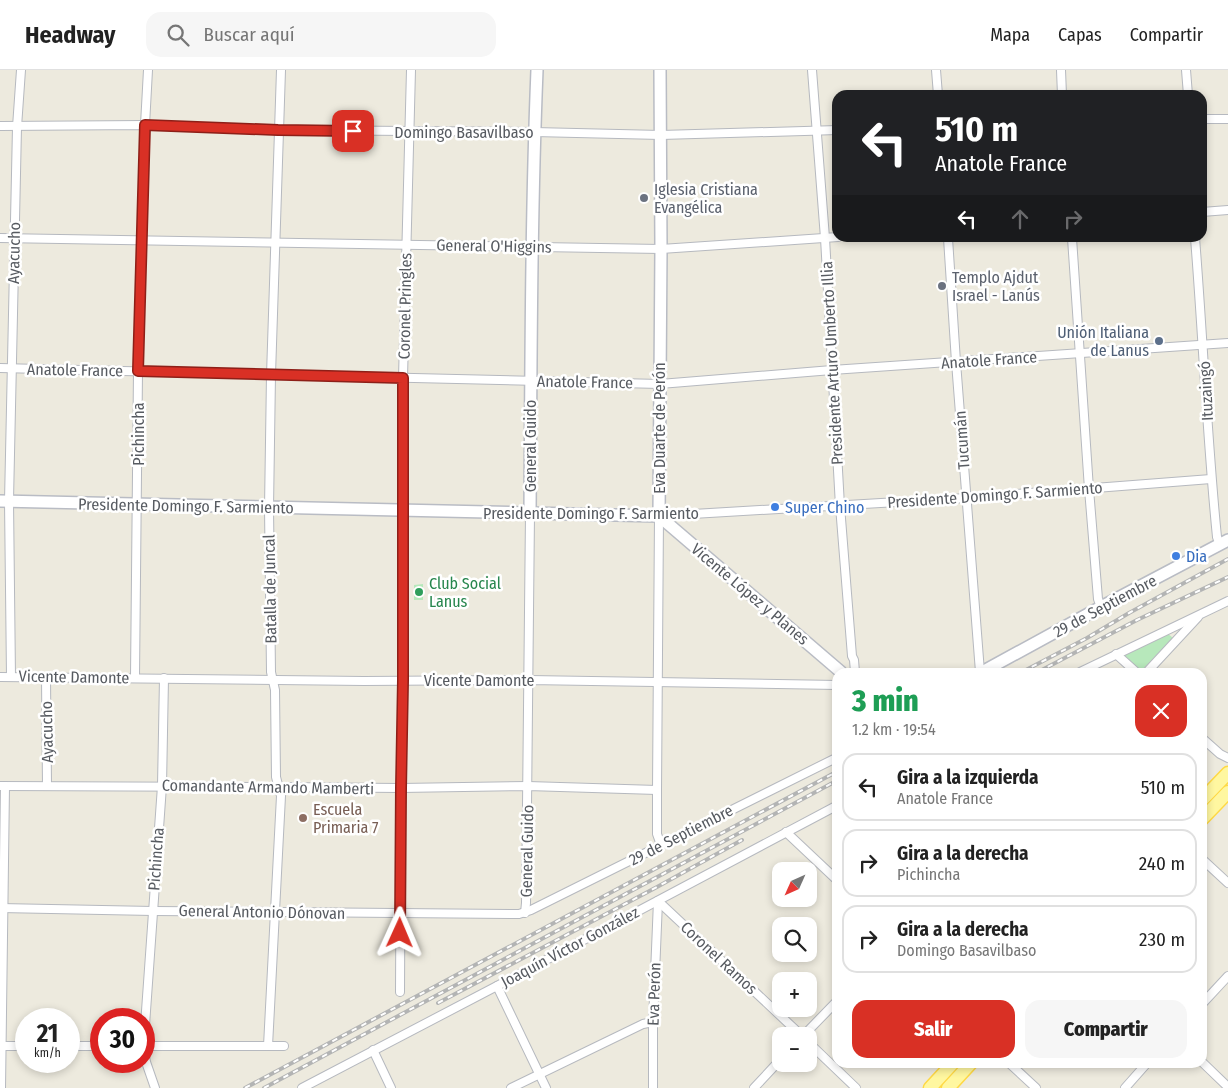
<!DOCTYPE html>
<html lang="es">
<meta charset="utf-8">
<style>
body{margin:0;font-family:"Fira Sans Condensed",sans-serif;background:#f6f6f6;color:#222;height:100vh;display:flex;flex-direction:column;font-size:19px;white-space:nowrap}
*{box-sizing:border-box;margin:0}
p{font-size:16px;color:#767676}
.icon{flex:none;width:28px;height:28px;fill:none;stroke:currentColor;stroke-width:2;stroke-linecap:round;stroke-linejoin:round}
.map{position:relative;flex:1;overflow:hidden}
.sheet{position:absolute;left:832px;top:598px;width:375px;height:400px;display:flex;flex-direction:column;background:#fff;border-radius:15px;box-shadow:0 2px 8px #0003}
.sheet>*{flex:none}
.guide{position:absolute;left:832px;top:20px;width:375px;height:152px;border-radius:15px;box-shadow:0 2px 8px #0003;background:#202124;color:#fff;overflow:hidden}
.needle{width:32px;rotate:225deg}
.controls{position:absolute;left:772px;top:792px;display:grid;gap:10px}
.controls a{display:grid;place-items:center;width:45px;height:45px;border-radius:10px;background:#fff;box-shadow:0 2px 8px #0003;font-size:25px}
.speed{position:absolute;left:15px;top:938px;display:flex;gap:10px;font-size:25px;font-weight:700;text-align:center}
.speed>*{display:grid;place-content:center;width:65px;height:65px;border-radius:50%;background:#fff;box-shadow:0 2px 8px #0003;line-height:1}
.speed small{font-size:12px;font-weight:400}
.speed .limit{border:8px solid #d22;background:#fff;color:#111}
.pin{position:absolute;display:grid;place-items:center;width:42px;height:42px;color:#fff;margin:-21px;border-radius:10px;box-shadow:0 2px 8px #0006}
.me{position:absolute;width:55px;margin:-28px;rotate:1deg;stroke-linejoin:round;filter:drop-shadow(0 0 4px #0008)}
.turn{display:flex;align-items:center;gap:18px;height:105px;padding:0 20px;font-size:22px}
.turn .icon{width:65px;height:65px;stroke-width:2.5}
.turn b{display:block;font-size:35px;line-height:42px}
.lanes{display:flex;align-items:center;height:48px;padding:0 20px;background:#0003;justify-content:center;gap:25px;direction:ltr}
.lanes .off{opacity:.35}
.round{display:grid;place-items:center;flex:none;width:52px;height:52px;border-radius:15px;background:#f6f6f6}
.headline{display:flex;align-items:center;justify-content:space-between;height:85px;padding:0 20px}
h1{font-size:30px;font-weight:800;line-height:38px;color:#1e9e55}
.primary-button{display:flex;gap:10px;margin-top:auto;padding:10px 20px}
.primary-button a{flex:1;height:58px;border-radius:15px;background:#d93025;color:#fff;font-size:20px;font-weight:800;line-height:58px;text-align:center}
.primary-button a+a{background:#f6f6f6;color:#222}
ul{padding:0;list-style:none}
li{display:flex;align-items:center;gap:15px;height:68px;margin:0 10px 8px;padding:0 10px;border:2px solid #e0e0e0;border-radius:15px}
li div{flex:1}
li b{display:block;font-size:19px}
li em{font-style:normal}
header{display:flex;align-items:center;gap:30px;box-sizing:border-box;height:70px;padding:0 25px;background:#fff;border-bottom:1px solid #e0e0e0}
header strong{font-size:24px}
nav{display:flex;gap:28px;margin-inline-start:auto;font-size:18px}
.search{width:350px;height:45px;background:#f6f6f6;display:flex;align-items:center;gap:12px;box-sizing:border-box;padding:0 18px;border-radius:15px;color:#767676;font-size:19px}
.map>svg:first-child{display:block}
</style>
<header>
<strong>Headway</strong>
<div class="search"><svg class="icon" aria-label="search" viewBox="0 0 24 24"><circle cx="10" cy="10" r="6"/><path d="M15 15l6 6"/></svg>Buscar aquí</div>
<nav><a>Mapa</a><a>Capas</a><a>Compartir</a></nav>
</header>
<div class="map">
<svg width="1228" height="1018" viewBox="0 0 1228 1018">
<rect width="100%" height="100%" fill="#edeade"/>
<g fill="#b7e8bb">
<polygon points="423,514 423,530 414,530 414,515"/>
<polygon points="1167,563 1173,568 1140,602 1122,586"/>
</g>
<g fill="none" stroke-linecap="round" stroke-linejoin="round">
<defs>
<g id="street">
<polyline points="812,0 825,168 840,436 852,586 854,590 855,602"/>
<polyline points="936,0 938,25"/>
<polyline points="1061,0 1062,25"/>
<polyline points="1186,0 1188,25"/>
<polyline points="1202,49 1228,49"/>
<polyline points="0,56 145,55 278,60 534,62 661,65 838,60"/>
<polyline points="1202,142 1228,140"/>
<polyline points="0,168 661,179 838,167"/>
<polyline points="948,168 956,292 980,602"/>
<polyline points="1072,168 1089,419 1098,529 1101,537"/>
<path d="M 1195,168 C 1203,267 1207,368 1217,467 L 1220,475"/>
<polyline points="0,298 660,314 832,300 1228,273"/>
<polyline points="1116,584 1136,602"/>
<polyline points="1080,602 1228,531"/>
<polyline points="1147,602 1198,547"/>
<polyline points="0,607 364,611 529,610 838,615"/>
<polyline points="11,607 9,431 17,57 21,0"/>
<polyline points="46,608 47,716"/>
<polyline points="135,608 138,301 145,55 148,0"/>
<polyline points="1202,668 1220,684 1228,688"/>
<polyline points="0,716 278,717 401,718 528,716 657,720"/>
<polyline points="786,762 838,811"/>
<polyline points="661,775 657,764 657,720 659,446 966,428 1211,409"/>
<polyline points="1202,789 1228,813"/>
<polyline points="658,831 802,966"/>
<polyline points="0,838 153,841 519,844 531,840 838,687"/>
<polyline points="525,843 526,833 530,444"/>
<polyline points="497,916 546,1018"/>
<polyline points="400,922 401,718 403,610 403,308 411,0"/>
<polyline points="1202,934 1228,906"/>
<polyline points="803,966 838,930"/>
<polyline points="144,969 162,716 164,608"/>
<polyline points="809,973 856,1018"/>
<polyline points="0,976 26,976"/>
<polyline points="69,976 101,976"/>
<polyline points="144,976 284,976"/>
<polyline points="268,976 281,726 276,707 275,620 271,602 269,438 271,305 281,0"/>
<polyline points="373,980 391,1018"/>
<polyline points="144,981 146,992 155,1018"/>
<polyline points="1008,992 1036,1018"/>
<polyline points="1202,992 1228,1017"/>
<polyline points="1,1018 5,716"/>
<polyline points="302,1018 497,916 838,735"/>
<polyline points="511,1018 643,954 653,952"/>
<polyline points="653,1018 653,952 658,831"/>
<polyline points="754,1018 781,989"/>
<polyline points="1125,1018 1148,992"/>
</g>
<g id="secondary">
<polyline points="0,431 659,446"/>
<path d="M 530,444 C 531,296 531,148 537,0"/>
<polyline points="659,446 661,179 660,0"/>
<polyline points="659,446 841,602"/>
<polyline points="982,602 1101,537 1228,470"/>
</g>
<g id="primary">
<polyline points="1202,730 1228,703"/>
<polyline points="1202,749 1228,722"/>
<polyline points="930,1018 954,992"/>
<polyline points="948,1018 972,992"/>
</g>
</defs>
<use href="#street" stroke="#b6b9bf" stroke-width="10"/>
<use href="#secondary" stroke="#b9bcc4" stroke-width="14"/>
<use href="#primary" stroke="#ffd944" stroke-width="15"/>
<use href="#street" stroke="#fff" stroke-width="8"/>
<use href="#secondary" stroke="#fff" stroke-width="11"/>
<use href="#primary" stroke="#fff7a0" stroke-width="12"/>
<defs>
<g id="rail">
<polyline points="1022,602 1087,568 1129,543 1228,489"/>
<polyline points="1038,602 1137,550 1228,507"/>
<polyline points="438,933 657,817 742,770"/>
<polyline points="245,1018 838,701"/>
<polyline points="264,1018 838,710"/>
</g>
</defs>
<use href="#rail" stroke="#b3b4b4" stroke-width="4"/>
<use href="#rail" stroke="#fff" stroke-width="2" stroke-dasharray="5.5" stroke-linecap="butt"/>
</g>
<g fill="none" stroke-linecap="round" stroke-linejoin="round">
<defs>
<polyline id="route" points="353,61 278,60 145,55 138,301 403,308 403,610 401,718 400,863"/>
</defs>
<use href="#route" stroke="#8d1f18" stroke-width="12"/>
<use href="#route" stroke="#d93025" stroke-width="9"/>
</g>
<g fill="#6b7280" stroke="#fff" stroke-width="2">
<circle cx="644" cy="128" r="5"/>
<circle cx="942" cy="216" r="5"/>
</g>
<circle fill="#5c6f8a" stroke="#fff" stroke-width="2" cx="1159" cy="271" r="5"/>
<g fill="#3f7fe0" stroke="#fff" stroke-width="2">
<circle cx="775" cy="437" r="5"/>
<circle cx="1176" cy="486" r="5"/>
</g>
<circle fill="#2e9e5b" stroke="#fff" stroke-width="2" cx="419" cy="522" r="5"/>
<circle fill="#8d6e63" stroke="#fff" stroke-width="2" cx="303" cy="748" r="5"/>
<g text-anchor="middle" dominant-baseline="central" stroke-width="5" stroke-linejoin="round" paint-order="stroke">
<g font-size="16" fill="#575b61" stroke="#fff">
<text x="464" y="62">Domingo Basavilbaso</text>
<text transform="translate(494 176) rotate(1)">General O'Higgins</text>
<text transform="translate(14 183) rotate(-89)">Ayacucho</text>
<text transform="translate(405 236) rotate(-89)">Coronel Pringles</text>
<text transform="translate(989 290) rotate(-4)">Anatole France</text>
<text transform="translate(832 293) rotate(-93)">Presidente Arturo Umberto Illia</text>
<text transform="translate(75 300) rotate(1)">Anatole France</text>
<text transform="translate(585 312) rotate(1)">Anatole France</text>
<text transform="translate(1206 321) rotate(-93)">Ituzaingó</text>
<text transform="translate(659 358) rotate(-90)">Eva Duarte de Perón</text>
<text transform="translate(138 364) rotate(-90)">Pichincha</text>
<text transform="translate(962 370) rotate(-94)">Tucumán</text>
<text transform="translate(530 376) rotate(-90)">General Guido</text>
<text transform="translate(995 425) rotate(-4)">Presidente Domingo F. Sarmiento</text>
<text transform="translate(186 436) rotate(1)">Presidente Domingo F. Sarmiento</text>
<text x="591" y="443">Presidente Domingo F. Sarmiento</text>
<text transform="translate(270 519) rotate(-91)">Batalla de Juncal</text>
<text transform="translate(750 524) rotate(40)">Vicente López y Planes</text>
<text transform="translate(1105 536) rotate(-28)">29 de Septiembre</text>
<text transform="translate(74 607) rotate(1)">Vicente Damonte</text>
<text x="479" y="610">Vicente Damonte</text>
<text transform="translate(47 662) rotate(-91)">Ayacucho</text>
<text transform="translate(268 717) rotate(1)">Comandante Armando Mamberti</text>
<text transform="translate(681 765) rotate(-27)">29 de Septiembre</text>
<text transform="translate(527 781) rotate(-89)">General Guido</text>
<text transform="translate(156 789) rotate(-86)">Pichincha</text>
<text transform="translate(262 842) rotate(1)">General Antonio Dónovan</text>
<text transform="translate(570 877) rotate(-28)">Joaquín Víctor González</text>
<text transform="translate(719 888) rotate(43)">Coronel Ramos</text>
<text transform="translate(654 924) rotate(-88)">Eva Perón</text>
</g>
<g font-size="16" fill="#5b616d" stroke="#fff" text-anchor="start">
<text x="654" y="119">Iglesia Cristiana<tspan x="654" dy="18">Evangélica</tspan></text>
<text x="952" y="207">Templo Ajdut<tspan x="952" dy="18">Israel - Lanús</tspan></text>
</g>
<g font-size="16" fill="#4e5e75" stroke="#fff" text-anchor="end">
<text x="1149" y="262">Unión Italiana<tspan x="1149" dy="18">de Lanus</tspan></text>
</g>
<g font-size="16" fill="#366cbe" stroke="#fff" text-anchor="start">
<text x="785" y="437">Super Chino</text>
<text x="1186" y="486">Dia</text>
</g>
<g font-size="16" fill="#27864d" stroke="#fff" text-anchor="start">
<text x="429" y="513">Club Social<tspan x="429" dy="18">Lanus</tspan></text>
</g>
<g font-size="16" fill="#785e54" stroke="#fff" text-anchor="start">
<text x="313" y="739">Escuela<tspan x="313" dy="18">Primaria 7</tspan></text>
</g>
</g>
</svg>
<div class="controls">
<a><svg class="needle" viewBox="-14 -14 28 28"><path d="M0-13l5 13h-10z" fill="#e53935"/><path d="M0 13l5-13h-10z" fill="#767676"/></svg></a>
<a><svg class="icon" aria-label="search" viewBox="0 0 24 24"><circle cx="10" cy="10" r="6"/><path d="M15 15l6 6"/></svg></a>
<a>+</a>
<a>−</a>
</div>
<div class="speed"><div>21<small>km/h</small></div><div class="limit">30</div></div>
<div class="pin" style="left:353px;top:61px;background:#d93025"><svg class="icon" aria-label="arrive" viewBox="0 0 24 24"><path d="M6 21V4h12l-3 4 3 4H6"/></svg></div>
<svg class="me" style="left:400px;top:863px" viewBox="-20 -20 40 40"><path d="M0-17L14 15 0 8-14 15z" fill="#d93025" stroke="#fff" stroke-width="4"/></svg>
<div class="guide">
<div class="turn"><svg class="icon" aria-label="left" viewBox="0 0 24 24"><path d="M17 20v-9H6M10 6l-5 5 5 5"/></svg><div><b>510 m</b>Anatole France</div></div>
<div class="lanes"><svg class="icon" aria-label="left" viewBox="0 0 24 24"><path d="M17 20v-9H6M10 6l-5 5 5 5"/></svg><svg class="icon off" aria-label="ahead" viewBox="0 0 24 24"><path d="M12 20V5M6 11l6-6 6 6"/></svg><svg class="icon off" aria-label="right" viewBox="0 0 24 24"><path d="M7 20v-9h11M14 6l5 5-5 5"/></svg></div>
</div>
<section class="sheet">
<div class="headline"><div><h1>3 min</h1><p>1.2 km · 19:54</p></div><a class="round" style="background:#d93025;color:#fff"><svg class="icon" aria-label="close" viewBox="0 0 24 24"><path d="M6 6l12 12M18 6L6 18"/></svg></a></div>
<ul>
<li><svg class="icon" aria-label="left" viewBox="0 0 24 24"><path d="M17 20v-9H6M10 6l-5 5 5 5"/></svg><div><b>Gira a la izquierda</b><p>Anatole France</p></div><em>510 m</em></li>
<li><svg class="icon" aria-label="right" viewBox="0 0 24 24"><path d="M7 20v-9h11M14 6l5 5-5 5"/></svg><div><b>Gira a la derecha</b><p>Pichincha</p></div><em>240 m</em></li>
<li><svg class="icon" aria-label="right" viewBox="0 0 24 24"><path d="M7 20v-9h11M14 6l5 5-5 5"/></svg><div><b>Gira a la derecha</b><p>Domingo Basavilbaso</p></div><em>230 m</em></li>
</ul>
<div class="primary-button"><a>Salir</a><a>Compartir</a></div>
</section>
</div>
